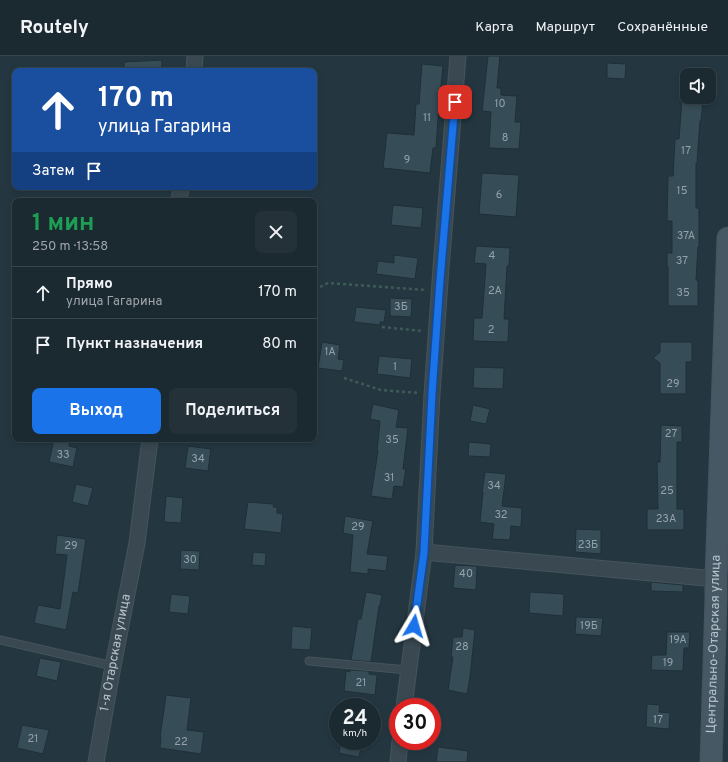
<!DOCTYPE html>
<html lang="ru">
<meta charset="utf-8">
<style>
body{margin:0;font-family:Overpass,sans-serif;background:#243139;color:#f1f3f6;height:100vh;display:flex;flex-direction:column;font-size:15px;white-space:nowrap}
*{box-sizing:border-box;margin:0}
p{font-size:13px;color:#a0a6ab}
.icon{flex:none;width:22px;height:22px;fill:none;stroke:currentColor;stroke-width:2;stroke-linecap:round;stroke-linejoin:round}
.map{position:relative;flex:1;overflow:hidden}
.details{position:absolute;left:12px;top:142px;width:305px;height:244px;display:flex;flex-direction:column;background:#1b2931;border-radius:8px;box-shadow:0 2px 6px #0003,0 0 0 1px #39454d}
.details>*{flex:none}
.guide{position:absolute;left:12px;top:12px;width:305px;height:122px;border-radius:8px;box-shadow:0 2px 6px #0003,0 0 0 1px #39454d;background:#1a4fa0;color:#fff;overflow:hidden}
.buttons{position:absolute;left:680px;top:12px;display:grid;gap:8px}
.buttons a{display:grid;place-items:center;width:36px;height:36px;border-radius:8px;background:#1b2931;box-shadow:0 2px 6px #0003,0 0 0 1px #39454d;font-size:20px}
.speed{position:absolute;left:329px;top:642px;display:flex;gap:8px;font-size:20px;font-weight:700;text-align:center}
.speed>*{display:grid;place-content:center;width:52px;height:52px;border-radius:50%;background:#1b2931;box-shadow:0 2px 6px #0003,0 0 0 1px #39454d;line-height:1}
.speed small{font-size:10px;font-weight:400}
.speed .limit{border:6px solid #d22;background:#fff;color:#111}
.pin{position:absolute;display:grid;place-items:center;width:34px;height:34px;color:#fff;margin:-17px;border-radius:8px;box-shadow:0 2px 6px #0006}
.me{position:absolute;width:44px;margin:-22px;rotate:7deg;stroke-linejoin:round;filter:drop-shadow(0 0 3px #0008)}
.turn{display:flex;align-items:center;gap:14px;height:84px;padding:0 20px;font-size:18px}
.turn .icon{width:52px;height:52px;stroke-width:2.5}
.turn b{display:block;font-size:28px;line-height:34px}
.then{display:flex;align-items:center;height:38px;padding:0 20px;background:#0003;gap:8px;font-size:15px}
.round{display:grid;place-items:center;flex:none;width:42px;height:42px;border-radius:8px;background:#243139}
.headline{display:flex;align-items:center;justify-content:space-between;height:68px;padding:0 20px}
h1{font-size:24px;font-weight:700;line-height:30px;color:#1e9e55}
.primary-button{display:flex;gap:8px;margin-top:auto;padding:8px 20px}
.primary-button a{flex:1;height:46px;border-radius:8px;background:#1a73e8;color:#fff;font-size:16px;font-weight:700;line-height:46px;text-align:center}
.primary-button a+a{background:#243139;color:#f1f3f6}
ul{padding:0;list-style:none}
li{display:flex;align-items:center;gap:12px;height:52px;padding:0 20px;border-top:1px solid #39454d}
li div{flex:1}
li b{display:block;font-size:15px}
li em{font-style:normal}
header{display:flex;align-items:center;gap:24px;box-sizing:border-box;height:56px;padding:0 20px;background:#1b2931;border-bottom:1px solid #39454d}
header strong{font-size:19px}
nav{display:flex;gap:22px;margin-inline-start:auto;font-size:14px}
.map>svg:first-child{display:block}
</style>
<header>
<strong>Routely</strong>
<nav><a>Карта</a><a>Маршрут</a><a>Сохранённые</a></nav>
</header>
<div class="map">
<svg width="728" height="706" viewBox="0 0 728 706">
<rect width="100%" height="100%" fill="#243741"/>
<g fill="#364c57" stroke="#1f2f38">
<polygon points="488,0 500,0 497,32 501,32 501,39 517,40 515,66 521,66 519,93 489,92 491,56 482,55"/>
<polygon points="162,4 162,15 124,15 124,6"/>
<polygon points="607,7 626,8 625,23 607,22"/>
<polygon points="422,8 443,10 439,50 436,92 433,92 430,117 383,112 387,77 414,79 416,48 419,48"/>
<polygon points="682,43 703,45 701,65 700,65 697,107 696,107 696,152 699,152 699,191 698,191 696,224 698,224 698,250 668,250 668,211 667,211 667,197 672,197 672,165 667,165 668,120 673,120 675,83 679,83"/>
<polygon points="482,117 519,119 516,161 479,158"/>
<polygon points="393,149 423,152 421,172 391,169"/>
<polygon points="476,190 510,192 509,210 507,210 504,263 509,263 508,286 473,285 474,262 482,262 486,208 474,207"/>
<polygon points="394,199 418,202 415,223 376,218 378,205 394,207"/>
<polygon points="390,242 412,243 411,261 390,260"/>
<polygon points="356,251 386,254 384,266 380,266 380,269 354,266"/>
<polygon points="322,286 340,289 338,303 344,304 342,315 318,312"/>
<polygon points="660,286 692,286 692,306 686,306 686,338 660,338 660,307 653,302 660,296"/>
<polygon points="379,300 412,303 410,322 377,318"/>
<polygon points="474,311 504,312 503,333 473,332"/>
<polygon points="373,348 399,354 396,371 408,372 403,413 406,413 403,431 394,430 392,443 371,440 378,395 377,395 380,365 370,363"/>
<polygon points="473,349 490,353 486,368 470,365"/>
<polygon points="661,369 682,370 682,386 677,386 677,453 684,453 684,474 647,474 647,453 658,453 657,406 660,406"/>
<polygon points="54,383 70,383 69,390 77,392 73,411 49,406"/>
<polygon points="469,386 491,388 490,401 468,400"/>
<polygon points="188,390 211,393 208,415 185,412"/>
<polygon points="485,416 506,418 502,450 522,452 521,471 511,470 510,484 492,483 494,468 480,466 483,436 482,436"/>
<polygon points="76,428 93,432 88,450 72,446"/>
<polygon points="166,440 183,442 181,467 164,466"/>
<polygon points="248,446 274,448 273,451 277,451 277,457 283,458 281,477 244,473"/>
<polygon points="345,460 373,465 367,498 388,500 386,515 368,513 368,518 350,516 353,479 343,477"/>
<polygon points="576,473 601,474 601,498 575,496"/>
<polygon points="57,479 86,483 78,537 73,536 66,574 34,567 38,549 60,553 67,499 55,498"/>
<polygon points="181,494 200,495 199,514 180,513"/>
<polygon points="253,496 266,497 265,510 252,509"/>
<polygon points="455,509 477,510 476,534 453,532"/>
<polygon points="651,526 683,529 683,536 651,535"/>
<polygon points="366,536 382,539 380,550 379,550 371,606 351,604 358,563 361,563"/>
<polygon points="530,536 564,538 563,560 529,557"/>
<polygon points="171,538 190,540 188,558 169,556"/>
<polygon points="576,561 603,562 601,580 575,578"/>
<polygon points="292,570 312,572 310,594 291,593"/>
<polygon points="463,572 475,574 470,621 467,638 448,634 453,601 451,601 453,581 462,581"/>
<polygon points="667,576 690,576 689,592 684,592 683,615 651,614 652,599 666,599"/>
<polygon points="40,602 61,606 57,625 36,620"/>
<polygon points="350,614 369,615 369,618 377,619 375,639 344,635 346,615 350,616"/>
<polygon points="166,639 191,642 187,674 204,676 201,698 160,692 161,681 160,681"/>
<polygon points="647,648 660,649 659,656 670,657 669,673 646,671"/>
<polygon points="22,669 49,674 43,698 17,692"/>
<polygon points="341,685 353,685 362,687 359,701 339,697"/>
<polygon points="438,691 468,695 467,706 436,706"/>
</g>
<g fill="none" stroke-linecap="round" stroke-linejoin="round">
<defs>
<g id="lane">
<polyline points="0,584 113,610"/>
<polyline points="309,605 408,614"/>
</g>
<g id="street">
<polyline points="194,15 195,0"/>
<polyline points="179,145 181,131"/>
<polyline points="424,496 716,523"/>
<polyline points="404,651 424,496 432,338 441,212 458,0"/>
<path id="s1" d="M 96,706 L 113,610 L 137,487 L 150,383"/>
<polyline points="398,706 400,685"/>
</g>
<g id="secondary">
<path id="s2" d="M 711,706 L 716,542 L 716,523 L 728,182"/>
</g>
</defs>
<use href="#lane" stroke="#45545d" stroke-width="9"/>
<use href="#street" stroke="#45545d" stroke-width="17"/>
<use href="#secondary" stroke="#45545d" stroke-width="23"/>
<g stroke="#3f5a56" stroke-width="2.5" stroke-dasharray="3 3" stroke-linecap="butt">
<polyline points="320,231 328,227 426,234"/>
<polyline points="382,271 423,275"/>
<polyline points="344,322 381,334 419,337"/>
</g>
<use href="#lane" stroke="#394851" stroke-width="7"/>
<use href="#street" stroke="#394851" stroke-width="15"/>
<use href="#secondary" stroke="#465864" stroke-width="21"/>
</g>
<g fill="none" stroke-linecap="round" stroke-linejoin="round">
<defs>
<polyline id="route" points="414,570 424,496 432,338 440,224 455,46"/>
</defs>
<use href="#route" stroke="#114b97" stroke-width="10"/>
<use href="#route" stroke="#1a73e8" stroke-width="7"/>
</g>
<g text-anchor="middle" dominant-baseline="central" stroke-width="4" stroke-linejoin="round" paint-order="stroke">
<g font-size="11" fill="#93a2ac">
<text x="500" y="48">10</text>
<text x="427" y="62">11</text>
<text x="505" y="82">8</text>
<text x="686" y="95">17</text>
<text x="407" y="104">9</text>
<text x="682" y="135">15</text>
<text x="499" y="139">6</text>
<text x="686" y="180">37А</text>
<text x="492" y="200">4</text>
<text x="682" y="205">37</text>
<text x="495" y="235">2А</text>
<text x="683" y="237">35</text>
<text x="401" y="251">3Б</text>
<text x="491" y="274">2</text>
<text x="330" y="296">1А</text>
<text x="395" y="311">1</text>
<text x="673" y="328">29</text>
<text x="671" y="378">27</text>
<text x="392" y="384">35</text>
<text x="63" y="399">33</text>
<text x="198" y="403">34</text>
<text x="389" y="422">31</text>
<text x="494" y="430">34</text>
<text x="667" y="435">25</text>
<text x="501" y="459">32</text>
<text x="666" y="463">23А</text>
<text x="358" y="471">29</text>
<text x="588" y="489">23Б</text>
<text x="71" y="490">29</text>
<text x="190" y="504">30</text>
<text x="466" y="518">40</text>
<text x="589" y="570">19Б</text>
<text x="678" y="584">19А</text>
<text x="462" y="591">28</text>
<text x="668" y="607">19</text>
<text x="361" y="627">21</text>
<text x="658" y="664">17</text>
<text x="33" y="683">21</text>
<text x="181" y="686">22</text>
</g>
<g font-size="13" fill="#b5c2cb" stroke="#1d2d36">
<text stroke="none"><textPath href="#s2" startOffset="118">Центрально-Отарская улица</textPath></text>
<text stroke="none"><textPath href="#s1" startOffset="111">1-я Отарская улица</textPath></text>
</g>
</g>
</svg>
<div class="buttons">
<a><svg class="icon" aria-label="sound" viewBox="0 0 24 24"><path d="M4 9h4l5-4v14l-5-4H4zM17 9q2 3 0 6"/></svg></a>
</div>
<div class="speed"><div>24<small>km/h</small></div><div class="limit">30</div></div>
<div class="pin" style="left:455px;top:46px;background:#d93025"><svg class="icon" aria-label="arrive" viewBox="0 0 24 24"><path d="M6 21V4h12l-3 4 3 4H6"/></svg></div>
<svg class="me" style="left:414px;top:570px" viewBox="-20 -20 40 40"><path d="M0-17L14 15 0 8-14 15z" fill="#1a73e8" stroke="#fff" stroke-width="4"/></svg>
<div class="guide">
<div class="turn"><svg class="icon" aria-label="ahead" viewBox="0 0 24 24"><path d="M12 20V5M6 11l6-6 6 6"/></svg><div><b>170 m</b>улица Гагарина</div></div>
<div class="then">Затем<svg class="icon" aria-label="arrive" viewBox="0 0 24 24"><path d="M6 21V4h12l-3 4 3 4H6"/></svg></div>
</div>
<section class="details">
<div class="headline"><div><h1>1 мин</h1><p>250 m · 13:58</p></div><a class="round"><svg class="icon" aria-label="close" viewBox="0 0 24 24"><path d="M6 6l12 12M18 6L6 18"/></svg></a></div>
<ul>
<li><svg class="icon" aria-label="ahead" viewBox="0 0 24 24"><path d="M12 20V5M6 11l6-6 6 6"/></svg><div><b>Прямо</b><p>улица Гагарина</p></div><em>170 m</em></li>
<li><svg class="icon" aria-label="arrive" viewBox="0 0 24 24"><path d="M6 21V4h12l-3 4 3 4H6"/></svg><div><b>Пункт назначения</b></div><em>80 m</em></li>
</ul>
<div class="primary-button"><a>Выход</a><a>Поделиться</a></div>
</section>
</div>
